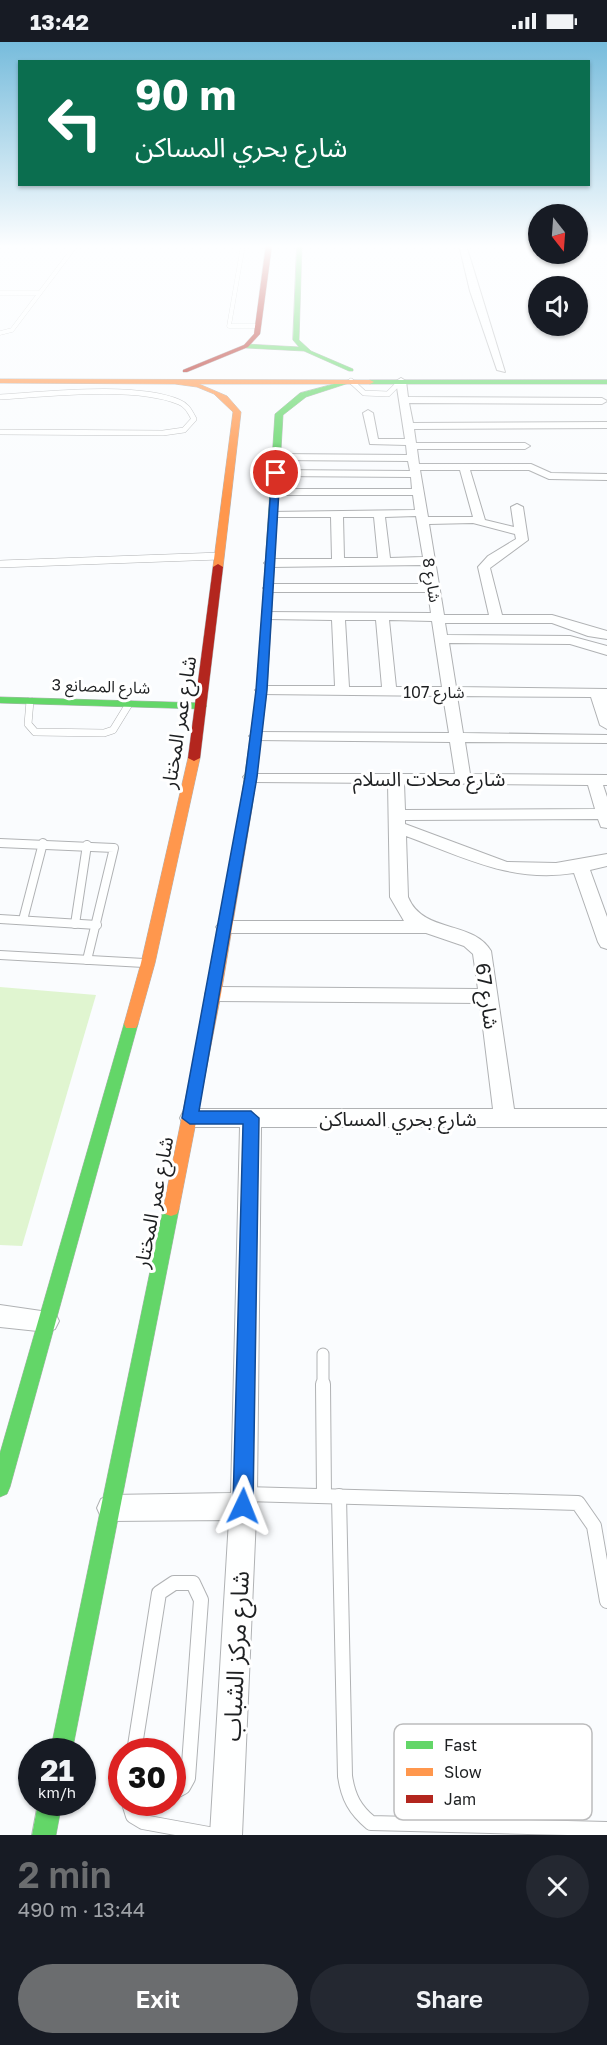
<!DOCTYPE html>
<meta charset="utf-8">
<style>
body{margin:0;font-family:"Golos Text","Noto Sans Arabic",sans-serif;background:#242831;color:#f1f3f6;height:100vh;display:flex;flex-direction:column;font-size:22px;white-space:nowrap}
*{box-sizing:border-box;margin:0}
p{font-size:20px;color:#9ea1a6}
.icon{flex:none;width:33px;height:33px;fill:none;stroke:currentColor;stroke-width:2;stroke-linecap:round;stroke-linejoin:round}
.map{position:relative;height:1793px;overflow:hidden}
.drawer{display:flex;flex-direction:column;background:#171b24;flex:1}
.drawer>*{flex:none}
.guide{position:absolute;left:18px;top:18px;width:572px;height:126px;border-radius:0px;box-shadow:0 2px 4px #0004;background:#0b6e4f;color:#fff;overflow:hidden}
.needle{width:39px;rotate:163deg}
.controls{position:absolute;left:528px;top:162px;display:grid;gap:12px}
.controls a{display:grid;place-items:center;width:60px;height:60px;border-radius:50%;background:#171b24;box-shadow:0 2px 4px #0004;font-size:30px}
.speed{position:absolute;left:18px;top:1696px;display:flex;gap:12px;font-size:30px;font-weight:700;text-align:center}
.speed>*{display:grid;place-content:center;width:78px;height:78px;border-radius:50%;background:#171b24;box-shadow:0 2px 4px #0004;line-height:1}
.speed small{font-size:15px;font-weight:400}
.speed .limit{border:9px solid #d22;background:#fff;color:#111}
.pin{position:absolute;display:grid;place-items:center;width:51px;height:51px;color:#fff;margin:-26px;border:3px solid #fff;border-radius:50%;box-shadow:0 2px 6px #0007}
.me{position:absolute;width:66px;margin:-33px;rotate:2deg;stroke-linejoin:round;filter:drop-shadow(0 0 4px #0008)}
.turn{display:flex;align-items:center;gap:21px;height:126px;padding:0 18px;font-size:27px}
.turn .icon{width:78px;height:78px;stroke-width:2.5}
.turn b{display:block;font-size:42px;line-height:51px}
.round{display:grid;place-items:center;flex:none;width:63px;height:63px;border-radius:32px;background:#242831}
.head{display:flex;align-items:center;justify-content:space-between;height:102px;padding:0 18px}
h1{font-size:36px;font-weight:600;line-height:45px;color:#6b6d6f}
.primary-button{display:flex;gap:12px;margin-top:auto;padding:12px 18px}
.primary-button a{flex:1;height:69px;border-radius:36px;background:#6b6d6f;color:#fff;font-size:24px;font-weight:600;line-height:69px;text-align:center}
.primary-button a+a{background:#242831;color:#f1f3f6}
.status{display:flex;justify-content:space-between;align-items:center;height:42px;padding:0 30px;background:#171b24;direction:ltr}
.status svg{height:16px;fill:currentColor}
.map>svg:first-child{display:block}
</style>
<div class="status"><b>13:42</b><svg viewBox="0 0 49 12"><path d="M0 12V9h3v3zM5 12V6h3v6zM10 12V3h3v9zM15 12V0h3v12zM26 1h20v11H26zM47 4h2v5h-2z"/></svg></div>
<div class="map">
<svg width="607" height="1793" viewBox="0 0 607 1793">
<rect width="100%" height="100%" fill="#fafcfe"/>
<polygon fill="#e0f5d0" points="0,945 96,953 22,1204 0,1203"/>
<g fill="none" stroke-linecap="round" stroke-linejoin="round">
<defs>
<g id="lane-far5">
<polyline points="243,203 229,284 257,284"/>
<polyline points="0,251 39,251"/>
<polyline points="0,291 12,288 76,203"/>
</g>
<g id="lane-far4">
<polyline points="351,339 364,351 388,352 401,339"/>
<path d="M 0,355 C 48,352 136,342 179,360 C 187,363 190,370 194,377 L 184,388 L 163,391 L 0,390"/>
</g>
<g id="lane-far3">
<polyline points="0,522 220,514"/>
<polyline points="30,659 28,682 35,690 104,691 113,688 129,662"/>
</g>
<g id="lane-far2">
<polyline points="0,801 114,806 87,918"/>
<polyline points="0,877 97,883"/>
<polyline points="23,878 43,801"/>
<polyline points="75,882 87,803"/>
<polyline points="0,913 144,921"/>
</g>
<polyline id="lane-far1" points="323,1312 323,1343"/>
<g id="lane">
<polyline points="323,1342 324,1454"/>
<polyline points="246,1452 578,1461 594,1484 607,1559"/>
<path d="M 339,1454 L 345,1734 C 348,1755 355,1768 371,1781 L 607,1787"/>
<polyline points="134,1710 159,1551 174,1541 193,1541 201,1558 188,1736 183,1745 172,1751"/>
<polyline points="129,1761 133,1774 143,1780 214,1793"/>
</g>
<g id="street">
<polygon points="459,203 466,203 505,330 497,328 470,249"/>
<path d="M 401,336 L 406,339 L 408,355 L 602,356 L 607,359 L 602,362 L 409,361 L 413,381 L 607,380 L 607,386 L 414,387 L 416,401 L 525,401 L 530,404 L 525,407 L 417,407 L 419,422 L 531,422 L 551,431 L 607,432 L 607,438 L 549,437 L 529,428 L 470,428 L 485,478 L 514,485 L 511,465 L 517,462 L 523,465 L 528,498 L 490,526 L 502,573 L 552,573 L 607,589 L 607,597 L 588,594 L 552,581 L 445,581 L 447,593 L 570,594 L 607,604 L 607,613 L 570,602 L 449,601 L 456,645 L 607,647 L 607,687 L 600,683 L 591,655 L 457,654 L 463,691 L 607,693 L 607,701 L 465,700 L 470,732 L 607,733 L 607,743 L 603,743 L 607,755 L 607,786 L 601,785 L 598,777 L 405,778 L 405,782 L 507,820 L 556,821 L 607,812 L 607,824 L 590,828 L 607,875 L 607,907 L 601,905 L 598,900 L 574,831 C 511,841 463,815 406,794 L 408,855 C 423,892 473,878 491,909 L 514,1067 L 607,1067 L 607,1085 L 261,1085 L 257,1452 L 242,1793 L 210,1793 L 229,1478 L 110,1479 L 101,1475 L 97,1466 L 101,1457 L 110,1453 L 231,1451 L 240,1085 L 190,1085 L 183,1082 L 180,1076 L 183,1070 L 190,1067 L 493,1067 L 480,961 L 214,959 L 207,957 L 205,952 L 207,947 L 214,945 L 478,947 L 473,912 L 464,904 L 426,891 L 225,891 L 219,889 L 216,885 L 219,881 L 225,879 L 404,879 L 390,855 L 388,741 L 251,740 L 246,738 L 243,735 L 246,732 L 455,732 L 450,700 L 256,698 L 249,694 L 256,690 L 449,691 L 443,654 L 262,652 L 255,648 L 262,644 L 335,644 L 332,578 L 267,577 L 262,576 L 262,570 L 431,571 L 428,550 L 269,550 L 263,546 L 269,542 L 426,542 L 424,523 L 270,525 L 264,521 L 270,517 L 332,517 L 331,475 L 274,475 L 270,474 L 270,470 L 415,468 L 413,453 L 275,453 L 269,450 L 275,447 L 412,447 L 411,435 L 276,434 L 271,431 L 276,428 L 410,429 L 408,419 L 275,418 L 270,415 L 275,412 L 407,413 L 406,403 L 370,402 L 363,371 L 368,368 L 373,371 L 378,397 L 405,397 L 396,339 ZM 420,428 L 460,428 L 473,475 L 428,475 ZM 416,474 L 423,515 L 390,516 L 385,475 ZM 343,475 L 374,475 L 378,516 L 344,516 ZM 473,481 L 515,492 L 516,497 L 488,514 L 478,525 L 489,573 L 444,573 L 429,482 ZM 345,578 L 376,578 L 382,645 L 349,645 ZM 389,578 L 432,579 L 442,645 L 396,645 ZM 404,741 L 588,743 L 595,767 L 405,768 Z"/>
<polygon points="0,1263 55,1271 59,1279 55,1287 47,1290 0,1285"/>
</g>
<g id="fast">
<polygon points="297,203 302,203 299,298 311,309 353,327 353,329 349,329 304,309 246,306 243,304 246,302 299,305 293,298"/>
<polygon points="349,338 355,339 306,355 283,373 267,648 252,766 246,770 240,766 257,648 275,372 300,351"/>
<polygon points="607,338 607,342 370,342 366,340 370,338"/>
<polygon points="0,655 202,661 207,664 202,667 0,661"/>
<polygon points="131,976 136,978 138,982 10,1445 7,1452 0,1455 0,1411 124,982 126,978"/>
<polygon points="171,1160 177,1162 179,1167 72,1710 50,1710 163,1167 165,1162"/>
<polygon points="38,1761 62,1761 56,1793 32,1793"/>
</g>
<g id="slow">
<polygon points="0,337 370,338 374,340 370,342 199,342 227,354 241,370 223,525 218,528 213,525 233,370 214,352 197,345 175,342 0,341"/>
<polygon points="194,713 200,716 155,921 138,982 136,986 126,986 124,982 141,921 188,716"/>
<polygon points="246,762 252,766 221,952 179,1167 177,1172 171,1174 165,1172 163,1167 207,952 240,766"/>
</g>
<g id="jam">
<polygon points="266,203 272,203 260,292 248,305 187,330 183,330 183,328 244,303 254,292"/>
<polygon points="218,522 223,525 200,716 194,719 188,716 213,525"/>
</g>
</defs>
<use href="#lane-far5" stroke="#b0b2b4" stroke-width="4.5"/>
<use href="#lane-far4" stroke="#b0b2b4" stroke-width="6"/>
<use href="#lane-far3" stroke="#b0b2b4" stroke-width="8"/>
<use href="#lane-far2" stroke="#b0b2b4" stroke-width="10"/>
<use href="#lane-far1" stroke="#b0b2b4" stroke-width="13"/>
<use href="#lane" stroke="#b0b2b4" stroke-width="16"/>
<use href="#street" stroke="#b0b2b4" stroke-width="2"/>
<use href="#fast" stroke="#b0b2b4" stroke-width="1"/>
<use href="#slow" stroke="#b0b2b4" stroke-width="1"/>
<use href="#jam" stroke="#b0b2b4" stroke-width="1"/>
<use href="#lane-far5" stroke="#feffff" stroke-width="4"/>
<use href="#lane-far4" stroke="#feffff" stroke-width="5"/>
<use href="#lane-far3" stroke="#feffff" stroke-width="7"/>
<use href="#lane-far2" stroke="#feffff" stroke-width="8"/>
<use href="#lane-far1" stroke="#feffff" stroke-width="11"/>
<use href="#lane" stroke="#feffff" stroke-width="14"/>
<use href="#street" fill="#feffff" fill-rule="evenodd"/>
<use href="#fast" fill="#63d668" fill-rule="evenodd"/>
<use href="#slow" fill="#ff974d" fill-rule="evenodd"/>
<use href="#jam" fill="#b3261e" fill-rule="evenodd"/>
</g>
<linearGradient id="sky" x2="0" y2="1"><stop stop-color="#77bcdc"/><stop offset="0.45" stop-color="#fdfeff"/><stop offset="1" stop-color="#fdfeff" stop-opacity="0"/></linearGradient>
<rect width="607" height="454" fill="url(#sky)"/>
<polygon fill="#1a73e8" stroke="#114b97" stroke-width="1.5" points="276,429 280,431 267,648 257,735 199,1069 251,1069 259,1076 253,1464 250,1471 243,1474 236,1471 233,1464 243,1082 190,1082 182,1076 245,735 256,648 272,431"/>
<g text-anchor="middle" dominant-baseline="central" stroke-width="6" stroke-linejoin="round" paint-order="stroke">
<g font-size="16" fill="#1e2022" stroke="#fff">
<text transform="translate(432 538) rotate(81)">شارع 8</text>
<text transform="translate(101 644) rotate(2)">شارع المصانع 3</text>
<text x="434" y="650">شارع 107</text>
</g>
<g font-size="20" fill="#1e2022" stroke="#fff">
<text transform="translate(178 680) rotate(-81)">شارع عمر المختار</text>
<text x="429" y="736">شارع محلات السلام</text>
<text transform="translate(488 954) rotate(82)">شارع 67</text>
<text x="398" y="1076">شارع بحري المساكن</text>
<text transform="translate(153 1160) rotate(-79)">شارع عمر المختار</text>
</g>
<g font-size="24" fill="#1e2022" stroke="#fff">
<text transform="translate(235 1614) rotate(-87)">شارع مركز الشباب</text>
</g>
</g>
<rect x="394" y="1682" width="198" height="96" rx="9" fill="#fff" stroke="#bcbcbd" stroke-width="1.5"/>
<rect x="406" y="1699" width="27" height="8" fill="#63d668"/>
<rect x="406" y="1726" width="27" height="8" fill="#ff974d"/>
<rect x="406" y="1753" width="27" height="8" fill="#b3261e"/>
<g font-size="16" fill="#1e2022">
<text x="444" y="1709">Fast</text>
<text x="444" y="1736">Slow</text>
<text x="444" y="1763">Jam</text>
</g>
</svg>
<div class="controls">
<a><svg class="needle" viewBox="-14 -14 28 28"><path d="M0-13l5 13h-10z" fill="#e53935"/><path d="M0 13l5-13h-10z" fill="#9ea1a6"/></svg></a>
<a><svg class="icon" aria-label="sound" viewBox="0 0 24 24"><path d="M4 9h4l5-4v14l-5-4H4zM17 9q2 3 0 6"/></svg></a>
</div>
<div class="speed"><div>21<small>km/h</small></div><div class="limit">30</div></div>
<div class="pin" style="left:276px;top:431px;background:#d93025"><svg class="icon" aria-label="arrive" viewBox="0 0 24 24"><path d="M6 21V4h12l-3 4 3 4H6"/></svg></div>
<svg class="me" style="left:243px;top:1464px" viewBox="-20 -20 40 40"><path d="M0-17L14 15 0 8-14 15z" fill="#1a73e8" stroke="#fff" stroke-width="4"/></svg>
<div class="guide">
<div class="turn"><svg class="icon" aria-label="left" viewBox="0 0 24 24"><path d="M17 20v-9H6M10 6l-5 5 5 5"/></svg><div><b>90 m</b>شارع بحري المساكن</div></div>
</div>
</div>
<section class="drawer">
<div class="head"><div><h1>2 min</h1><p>490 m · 13:44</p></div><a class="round"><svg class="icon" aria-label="close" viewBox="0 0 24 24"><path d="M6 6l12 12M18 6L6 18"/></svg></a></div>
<div class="primary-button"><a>Exit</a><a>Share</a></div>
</section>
